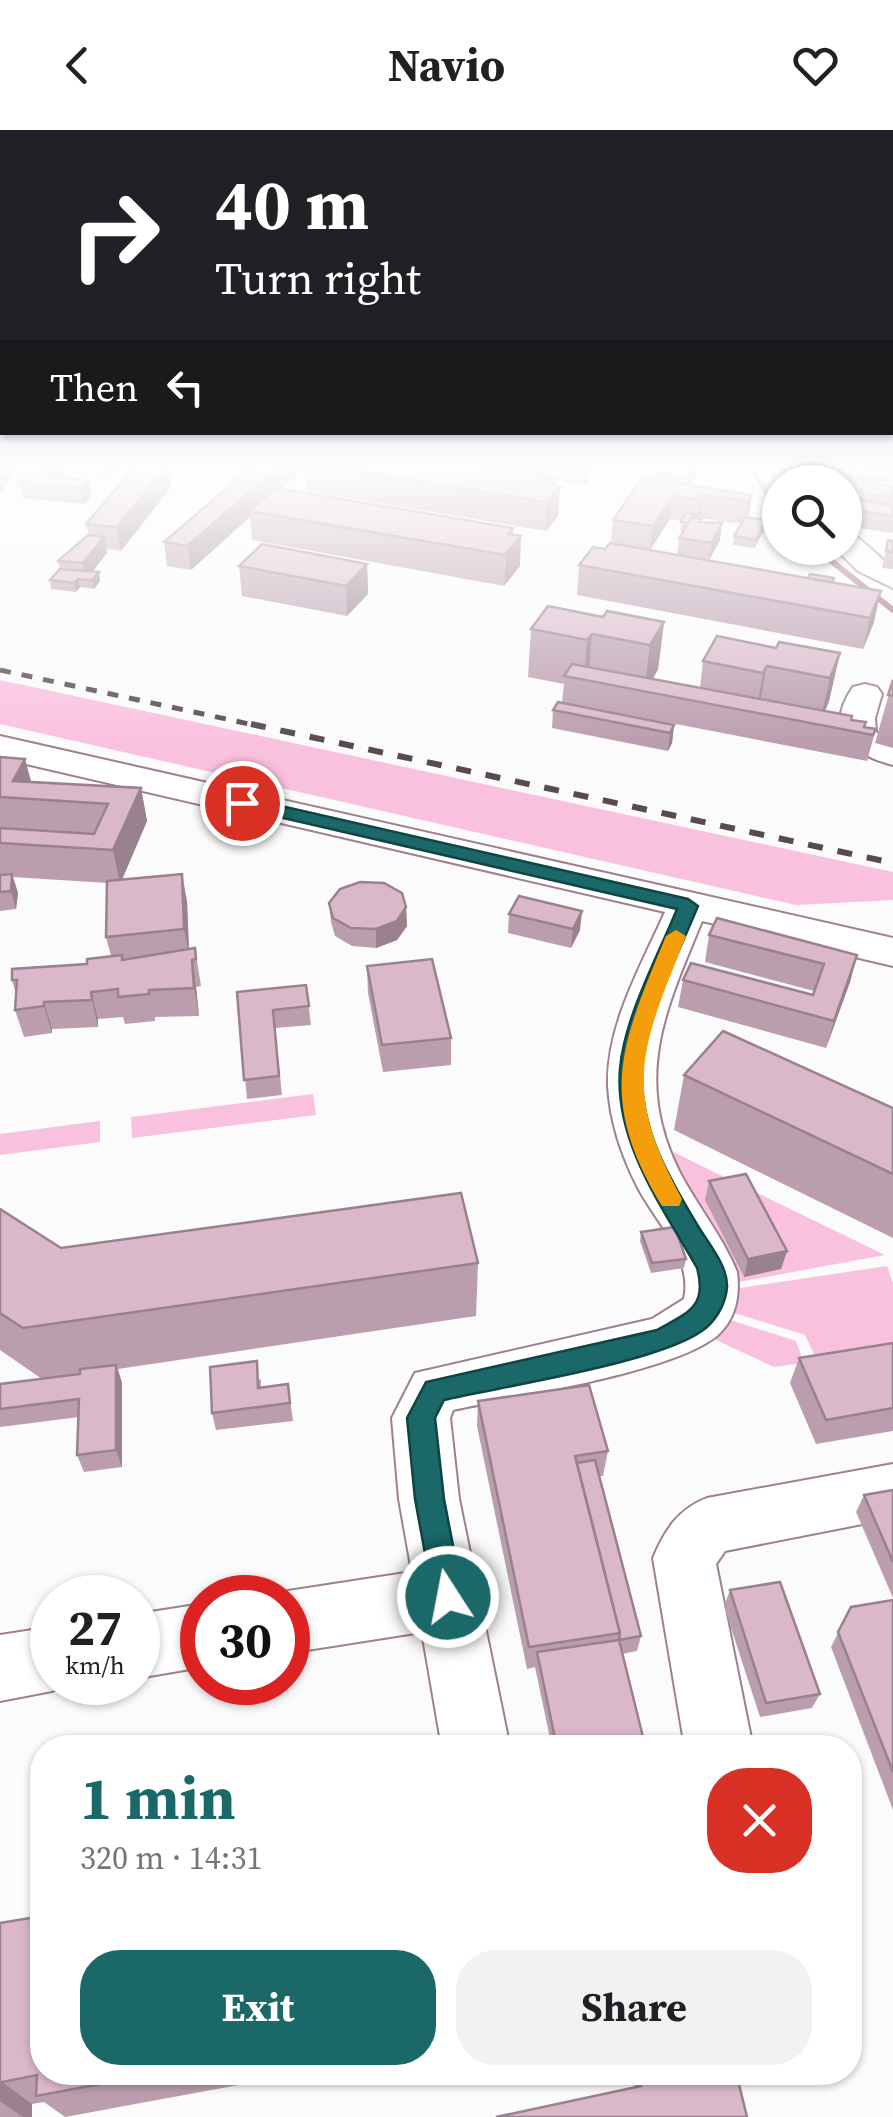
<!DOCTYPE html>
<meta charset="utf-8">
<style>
body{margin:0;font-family:"Source Serif 4",serif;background:#f2f2f2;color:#202124;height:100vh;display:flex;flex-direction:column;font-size:38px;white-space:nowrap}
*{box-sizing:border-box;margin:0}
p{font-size:32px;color:#757577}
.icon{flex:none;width:55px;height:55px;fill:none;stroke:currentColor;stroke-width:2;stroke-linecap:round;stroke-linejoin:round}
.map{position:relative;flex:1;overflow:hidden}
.side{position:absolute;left:30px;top:1605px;width:832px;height:350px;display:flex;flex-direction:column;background:#fff;border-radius:40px;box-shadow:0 2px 8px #0004}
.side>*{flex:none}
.guide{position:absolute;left:0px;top:0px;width:895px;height:305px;box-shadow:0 2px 8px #0004;background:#202124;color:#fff;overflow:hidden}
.controls{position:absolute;left:762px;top:335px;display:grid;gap:20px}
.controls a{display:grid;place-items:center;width:100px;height:100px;border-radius:50%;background:#fff;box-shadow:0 2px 8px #0004;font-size:50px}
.speed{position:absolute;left:30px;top:1445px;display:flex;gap:20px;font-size:50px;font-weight:700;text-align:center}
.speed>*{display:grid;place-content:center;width:130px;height:130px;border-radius:50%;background:#fff;box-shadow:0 2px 8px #0004;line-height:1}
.speed small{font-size:25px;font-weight:400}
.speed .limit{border:15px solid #d22;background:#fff;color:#111}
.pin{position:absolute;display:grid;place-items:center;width:85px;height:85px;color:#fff;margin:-42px;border:5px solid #fff;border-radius:50%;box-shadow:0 2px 10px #0007}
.me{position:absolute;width:110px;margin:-55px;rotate:349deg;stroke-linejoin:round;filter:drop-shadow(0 0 8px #0008)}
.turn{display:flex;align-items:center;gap:35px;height:210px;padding:0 50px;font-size:45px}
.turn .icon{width:130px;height:130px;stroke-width:2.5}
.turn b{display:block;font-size:70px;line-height:85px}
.then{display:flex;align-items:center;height:95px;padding:0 50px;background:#0003;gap:20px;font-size:38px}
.round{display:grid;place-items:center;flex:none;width:105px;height:105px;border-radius:40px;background:#f2f2f2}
.overview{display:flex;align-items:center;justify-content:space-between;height:170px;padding:0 50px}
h1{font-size:60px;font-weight:700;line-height:75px;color:#1a6868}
.cta{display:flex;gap:20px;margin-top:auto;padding:20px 50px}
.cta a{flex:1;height:115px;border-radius:40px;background:#1a6868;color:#fff;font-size:40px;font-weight:700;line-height:115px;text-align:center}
.cta a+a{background:#f2f2f2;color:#202124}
header{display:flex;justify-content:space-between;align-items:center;height:130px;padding:0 50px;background:#fff;font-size:45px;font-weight:700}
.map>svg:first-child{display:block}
</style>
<header><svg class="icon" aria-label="back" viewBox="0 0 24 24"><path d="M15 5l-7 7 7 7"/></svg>Navio<svg class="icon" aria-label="heart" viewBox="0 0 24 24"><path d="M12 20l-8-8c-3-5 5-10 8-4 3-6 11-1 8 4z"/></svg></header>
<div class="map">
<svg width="893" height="1987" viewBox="0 0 893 1987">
<rect width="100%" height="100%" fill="#fbfbfb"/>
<g fill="#fac1df">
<polygon points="0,550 893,742 893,770 796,775 0,594"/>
<polygon points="313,964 316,985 132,1008 131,987"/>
<polygon points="100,991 100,1012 0,1025 0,1004"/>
<polygon points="663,1017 885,1125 728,1154"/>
<polygon points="887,1136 893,1153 893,1218 817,1230 805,1205 725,1180 733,1159"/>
<polygon points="721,1187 796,1211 804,1233 774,1237 703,1204"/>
</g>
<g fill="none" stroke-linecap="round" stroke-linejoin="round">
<g stroke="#a16a88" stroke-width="6">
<polyline points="752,336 780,386"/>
<polyline points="815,418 893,480"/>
</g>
<defs>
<g id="minor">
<polygon points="752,336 778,336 791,352 780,352 780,364 770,362"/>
<path d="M 845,402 C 864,407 876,427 893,437 L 893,458 L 858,441 L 835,418 L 845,418 Z"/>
<path d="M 865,554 L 877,557 L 882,564 L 875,588 L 876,602 L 893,612 L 893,635 C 850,624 823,601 853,557 Z"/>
<path d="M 0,606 L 893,808 L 893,836 L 702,791 C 665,881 633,947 679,1041 C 697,1076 722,1105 737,1142 C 740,1165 736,1188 718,1205 C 675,1242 515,1266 453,1280 L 450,1288 L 459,1369 L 510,1618 L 442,1618 L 422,1502 L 288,1523 L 288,1468 L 272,1468 L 288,1461 L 412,1442 L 399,1369 L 392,1288 L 415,1243 L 652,1189 L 684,1169 C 693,1128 656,1092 638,1058 C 622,1027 610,992 608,956 C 606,896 641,836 665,782 L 0,628 Z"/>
<path d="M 893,1334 L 893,1388 L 725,1421 L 716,1434 L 753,1618 L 685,1618 L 653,1428 C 665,1400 678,1379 707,1368 Z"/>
<polygon points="202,1474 202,1537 138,1548 138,1484"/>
<polygon points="52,1497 52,1552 73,1552 52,1561 0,1571 0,1505"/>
</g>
</defs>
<use href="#minor" stroke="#9f8090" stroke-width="4"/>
<use href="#minor" fill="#fff" fill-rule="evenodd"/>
<polyline stroke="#574a51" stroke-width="5" stroke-dasharray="11 11" stroke-linecap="butt" points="0,540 263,597"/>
<polyline stroke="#574a51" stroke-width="6" stroke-dasharray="15 15" stroke-linecap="butt" points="251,594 893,733"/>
</g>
<g fill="#bb9eae">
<polygon points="34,336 121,336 110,349 100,348 98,338 71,336 60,347 88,351 91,367 84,374 23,368 20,352"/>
<polygon points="136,336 168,336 171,357 121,421 107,419 107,423 92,442 100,451 94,459 80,457 76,462 51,459 50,450 60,439 58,431 89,405 86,394"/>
<polygon points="239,336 300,336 300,342 281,359 513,405 520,436 504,456 252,410 250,387 191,440 167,436 164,412 240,347"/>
<polygon points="305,336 596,336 596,339 584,355 555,350 555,356 560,357 558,386 546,401 306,361"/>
<polygon points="657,336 702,336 689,356 752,365 748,387 766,390 765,399 754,418 733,415 734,406 741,394 700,388 701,392 720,410 709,430 677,425 679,408 684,401 680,400 682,391 670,389 650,420 833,452 874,492 863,519 577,465 579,435 605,419 611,413 613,390 651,350 652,343"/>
<polygon points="795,336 866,338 866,336 893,336 893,352 886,351 885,356 893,357 893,403 845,396 845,368 859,370 861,364 845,362 845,352 791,352"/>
<polygon points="888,410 893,411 893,439 882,438"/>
<polygon points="367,434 368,464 347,486 242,466 239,436"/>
<polygon points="603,487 664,492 658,539 653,549 700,558 703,531 776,518 840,523 829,571 825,581 851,590 865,597 876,599 867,631 562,572 564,554 528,547 531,499"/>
<polygon points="893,550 893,618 875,613"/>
<polygon points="553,580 674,595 672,613 668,621 552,598"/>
<polygon points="0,627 31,652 141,658 147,691 122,750 187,771 189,819 195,818 201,856 196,857 199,886 155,887 155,891 125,894 123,887 98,889 98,897 52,899 52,903 24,907 15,880 16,864 12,850 87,834 111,826 106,807 107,753 13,747 18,763 16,779 0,781"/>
<polygon points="329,773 406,777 407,796 397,810 376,818 352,816 335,806 331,792"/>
<polygon points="509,784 580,800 571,818 508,803"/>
<polygon points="709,805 857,825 850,852 826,918 678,877 683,850 813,865 814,861 705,832"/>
<polygon points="367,836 451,908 451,935 383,942 368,863"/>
<polygon points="306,855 311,895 275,898 282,965 247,969 237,862"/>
<polygon points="684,945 893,978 893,1108 674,1000"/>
<polygon points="709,1051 787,1121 781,1139 744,1147 705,1070"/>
<polygon points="0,1079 61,1118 478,1133 476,1186 118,1239 122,1253 122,1337 84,1342 77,1325 79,1287 0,1297 0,1254 42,1249 0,1220"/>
<polygon points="641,1102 686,1129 684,1138 651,1143 640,1111"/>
<polygon points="893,1213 893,1301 816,1314 790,1253 799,1228"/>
<polygon points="261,1249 261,1257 288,1254 293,1291 216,1300 212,1283"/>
<polygon points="478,1271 608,1321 603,1346 599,1346 641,1506 637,1521 622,1524 643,1607 640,1618 552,1618 535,1537 527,1539 477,1296"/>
<polygon points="893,1360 893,1468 856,1382 864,1365"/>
<polygon points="730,1460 820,1564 812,1578 760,1587 724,1476"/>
<polygon points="893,1470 893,1680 831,1517 851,1477"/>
<polygon points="0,1793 42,1942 293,1942 293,1945 65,1987 44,1972 32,1974 32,1987 0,1987"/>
<polygon points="631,1942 736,1942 635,1958"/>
</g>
<g fill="#99818d">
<polygon points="0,336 21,336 0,362"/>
<polygon points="53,336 71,336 52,355 44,344"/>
<polygon points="107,336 121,336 110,349"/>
<polygon points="166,336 168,336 171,357 121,421 117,397"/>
<polygon points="280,336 300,336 300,342 256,382 249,381 250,387 191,440 187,416"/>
<polygon points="585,336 596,336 596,339 584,355"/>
<polygon points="694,336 702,336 684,364 686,349"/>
<polygon points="555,350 554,364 560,357 558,386 546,401 547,372 551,355"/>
<polygon points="88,351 91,367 84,374 81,358"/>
<polygon points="703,365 700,388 691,402 698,385 700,370"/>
<polygon points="752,365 748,388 744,395 748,371"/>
<polygon points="673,366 670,389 650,420 653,396"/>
<polygon points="766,390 765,399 754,418 756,410"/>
<polygon points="722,393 720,410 709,430 711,413"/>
<polygon points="513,398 512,417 521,406 520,436 504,456 508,404"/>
<polygon points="104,407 107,423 86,450 83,433"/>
<polygon points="367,434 368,464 347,486 346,456"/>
<polygon points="99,442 100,451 94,459 92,450"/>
<polygon points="78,449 80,457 76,462 74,453"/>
<polygon points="881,461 874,492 863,519 870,488"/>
<polygon points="664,492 658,539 644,562 650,515"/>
<polygon points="592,504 588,551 584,550 587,510"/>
<polygon points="840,523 829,571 819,596 830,548"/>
<polygon points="767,536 758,583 756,583 763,543"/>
<polygon points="674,595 672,613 668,621 670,603"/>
<polygon points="25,629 34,662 13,651"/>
<polygon points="141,658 147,691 120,754 113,720"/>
<polygon points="12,744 18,763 16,779 11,761"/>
<polygon points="182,744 187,771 189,826 184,799"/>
<polygon points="406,777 407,796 397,810 376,818 376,799"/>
<polygon points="582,781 580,800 571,818 573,799"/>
<polygon points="857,825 850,852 826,918 834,891"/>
<polygon points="192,830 196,857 199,886 194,858"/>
<polygon points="91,862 98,889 98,897 92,870"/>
<polygon points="44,872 52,899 52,903 44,876"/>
<polygon points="787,1121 781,1139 744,1147 748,1129"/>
<polygon points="116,1235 122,1253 122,1337 116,1320"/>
<polygon points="2,1952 32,1974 32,1987 23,1987 1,1972"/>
</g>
<g fill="#dab8ca" stroke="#99818d" stroke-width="2.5">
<polygon points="34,336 53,336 44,344 36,344 88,351 81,358 20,352"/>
<polygon points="136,336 166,336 117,397 86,394"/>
<polygon points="252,336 280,336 187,416 164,412 253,336"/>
<polygon points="325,336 465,336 555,350 551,355 560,357 547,372"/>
<polygon points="657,336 694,336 686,349 652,343"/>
<polygon points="795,336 845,336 888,341 886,350 794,339"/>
<polygon points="642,348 752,365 748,371 703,365 700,370 673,366 653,396 613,390"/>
<polygon points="864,353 893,357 893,367 861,363"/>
<polygon points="276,358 513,398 508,404 521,406 505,425 249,381"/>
<polygon points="845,368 893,375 893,386 845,379"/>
<polygon points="686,383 698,385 696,388 692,387 688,393 681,392"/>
<polygon points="692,387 701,389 699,392 722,393 711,413 679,408"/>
<polygon points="745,387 766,390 756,410 734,406"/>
<polygon points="88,405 104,407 83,433 58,431"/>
<polygon points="888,410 893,411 893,422 886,421"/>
<polygon points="610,413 881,461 870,488 579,435 593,417 605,419"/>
<polygon points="262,414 367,434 346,456 239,436"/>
<polygon points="60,439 99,442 92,450 78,449 74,453 50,450"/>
<polygon points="810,444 834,448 832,452 808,448"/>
<polygon points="548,476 603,487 607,481 664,492 650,515 592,504 587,510 531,499"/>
<polygon points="717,506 776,518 779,512 840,523 830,548 767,536 763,543 703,531"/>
<polygon points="572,534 852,586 851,590 866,592 864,597 876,599 873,605 564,546"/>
<polygon points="893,550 893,566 888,565"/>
<polygon points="558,572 674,595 670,603 553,580"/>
<polygon points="0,627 25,629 13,651 141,658 113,720 0,713 0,698 94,704 108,674 0,667"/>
<polygon points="12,744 11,761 0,762 0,745"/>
<polygon points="182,744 184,799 106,807 107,751"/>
<polygon points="360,752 384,753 402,763 406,777 397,791 376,799 351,798 333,788 329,773 340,759"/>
<polygon points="519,766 582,781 573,799 509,784"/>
<polygon points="717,788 857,825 834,891 683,850 691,833 813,865 824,834 709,805"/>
<polygon points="195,818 196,829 192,830 194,858 149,860 149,864 118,867 118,859 91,862 92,870 44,872 44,876 15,880 17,850 12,850 12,839 87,834 87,829 122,825 122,830"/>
<polygon points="432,829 451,908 382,915 367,836"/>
<polygon points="306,855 309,876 273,880 279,946 244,950 237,862"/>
<polygon points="723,901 893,978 893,1044 684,945"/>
<polygon points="746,1044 787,1121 748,1129 709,1051"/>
<polygon points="461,1063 478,1133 23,1198 0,1183 0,1079 61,1118"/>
<polygon points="675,1097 686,1129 652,1133 641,1102"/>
<polygon points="893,1213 893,1278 826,1290 799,1228"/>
<polygon points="257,1231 258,1258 288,1254 290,1273 212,1283 210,1237"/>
<polygon points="116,1235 116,1320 77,1325 79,1269 0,1279 0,1254 80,1244 80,1239"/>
<polygon points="589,1255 608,1321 575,1326 620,1503 529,1517 478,1271"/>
<polygon points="595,1330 641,1506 619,1510 620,1503 577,1333"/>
<polygon points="893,1360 893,1432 864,1365"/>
<polygon points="780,1452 820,1564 766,1573 730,1460"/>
<polygon points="893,1470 893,1642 838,1502 851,1477"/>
<polygon points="619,1510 643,1607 580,1618 557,1618 537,1522"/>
<polygon points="42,1786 42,1942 165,1942 36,1966 37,1945 2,1952 0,1972 0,1793"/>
<polygon points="638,1942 736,1942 747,1987 496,1987 641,1956"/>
</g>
<linearGradient id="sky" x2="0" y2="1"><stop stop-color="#9ca0cf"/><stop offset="0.55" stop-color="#fdfdfd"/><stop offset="1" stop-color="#fdfdfd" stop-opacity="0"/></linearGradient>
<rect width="893" height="614" fill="url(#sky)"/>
<path fill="#1a6868" stroke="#144" stroke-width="2.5" d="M 242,667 L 688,769 L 698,776 C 680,820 643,894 642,941 C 640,999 669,1048 698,1096 C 708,1113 728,1136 727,1157 C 726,1172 718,1187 707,1197 C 667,1232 503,1256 444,1270 L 435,1288 L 444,1369 L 463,1467 L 458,1478 L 448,1482 L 437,1478 L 433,1467 L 415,1369 L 407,1288 L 426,1252 L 657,1200 C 687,1183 708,1177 697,1138 C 663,1078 614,1012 620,939 C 624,888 658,826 677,779 L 236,677 L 233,673 Z"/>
<path fill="#f59e0b" d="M 676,800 L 686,806 C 641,919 621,957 682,1069 L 679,1076 L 662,1076 C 596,967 621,915 666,806 Z"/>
</svg>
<div class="controls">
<a><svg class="icon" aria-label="search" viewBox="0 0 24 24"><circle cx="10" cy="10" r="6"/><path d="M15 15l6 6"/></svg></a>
</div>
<div class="speed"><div>27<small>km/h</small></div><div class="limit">30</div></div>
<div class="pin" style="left:242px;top:673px;background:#d93025"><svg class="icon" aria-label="arrive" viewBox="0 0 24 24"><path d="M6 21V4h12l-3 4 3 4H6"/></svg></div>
<svg class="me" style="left:448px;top:1467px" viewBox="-20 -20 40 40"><circle r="17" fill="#1a6868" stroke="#fff" stroke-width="3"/><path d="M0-11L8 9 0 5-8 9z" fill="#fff"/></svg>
<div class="guide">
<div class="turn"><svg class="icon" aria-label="right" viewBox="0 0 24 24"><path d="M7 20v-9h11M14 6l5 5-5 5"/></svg><div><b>40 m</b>Turn right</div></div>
<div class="then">Then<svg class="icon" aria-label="left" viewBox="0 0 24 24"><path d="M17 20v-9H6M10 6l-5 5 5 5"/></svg></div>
</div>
<section class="side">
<div class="overview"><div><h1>1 min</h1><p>320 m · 14:31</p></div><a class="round" style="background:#d93025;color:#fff"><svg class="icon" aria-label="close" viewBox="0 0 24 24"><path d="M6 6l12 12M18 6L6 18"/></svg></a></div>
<div class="cta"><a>Exit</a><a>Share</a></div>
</section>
</div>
